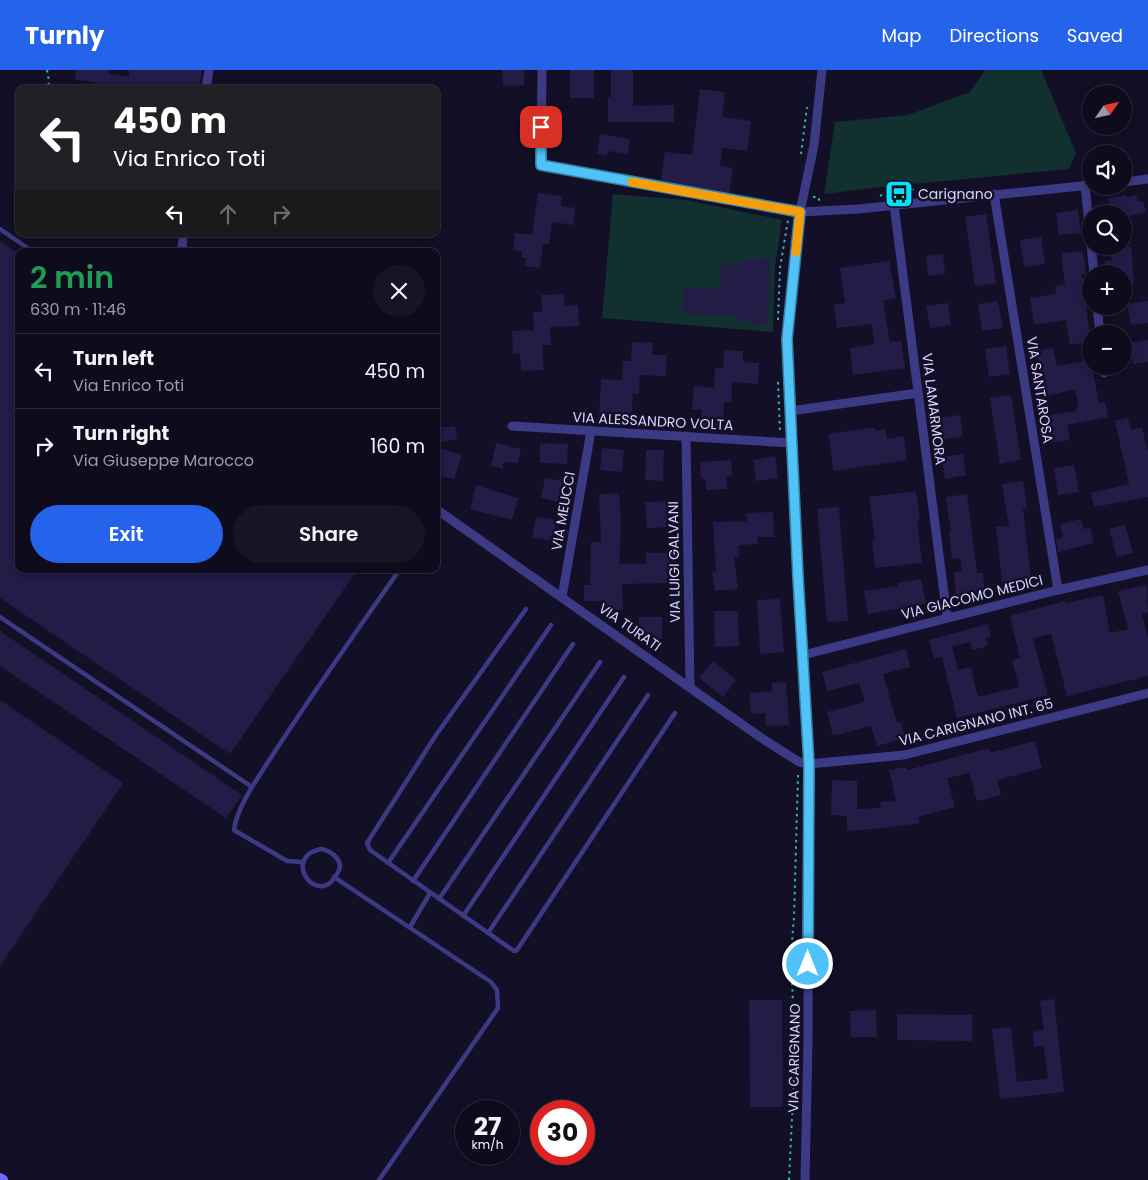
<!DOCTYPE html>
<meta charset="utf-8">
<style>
body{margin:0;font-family:Poppins,sans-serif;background:#171425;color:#f1f3f6;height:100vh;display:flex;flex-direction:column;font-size:19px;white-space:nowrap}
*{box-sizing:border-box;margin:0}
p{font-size:16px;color:#9b9ba3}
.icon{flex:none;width:28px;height:28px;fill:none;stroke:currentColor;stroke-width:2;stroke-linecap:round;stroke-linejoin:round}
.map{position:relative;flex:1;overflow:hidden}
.details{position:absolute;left:15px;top:178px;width:425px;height:325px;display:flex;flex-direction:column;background:#0e0b1c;border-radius:10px;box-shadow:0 2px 12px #0003,0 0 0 1px #2e2b3b}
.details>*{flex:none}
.top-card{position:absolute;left:15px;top:15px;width:425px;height:152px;border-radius:10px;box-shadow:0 2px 12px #0003,0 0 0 1px #2e2b3b;background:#202124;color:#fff;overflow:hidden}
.needle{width:32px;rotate:56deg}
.tools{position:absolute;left:1082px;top:15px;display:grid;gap:10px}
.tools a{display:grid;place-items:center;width:50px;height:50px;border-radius:50%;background:#0e0b1c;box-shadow:0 2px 12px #0003,0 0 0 1px #2e2b3b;font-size:25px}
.speed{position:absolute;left:455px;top:1030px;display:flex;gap:10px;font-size:25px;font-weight:700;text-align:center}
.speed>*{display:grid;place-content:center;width:65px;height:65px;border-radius:50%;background:#0e0b1c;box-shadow:0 2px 12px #0003,0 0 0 1px #2e2b3b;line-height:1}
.speed small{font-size:12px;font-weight:400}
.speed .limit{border:8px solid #d22;background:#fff;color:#111}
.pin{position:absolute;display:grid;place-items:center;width:42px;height:42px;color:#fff;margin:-21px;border-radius:10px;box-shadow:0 2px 8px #0006}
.me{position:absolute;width:55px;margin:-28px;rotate:0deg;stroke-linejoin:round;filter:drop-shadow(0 0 4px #0008)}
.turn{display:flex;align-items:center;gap:18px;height:105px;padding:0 15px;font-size:22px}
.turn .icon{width:65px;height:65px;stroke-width:2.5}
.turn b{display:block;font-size:35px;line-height:42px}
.lanes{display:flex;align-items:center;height:48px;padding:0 15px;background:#0003;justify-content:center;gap:25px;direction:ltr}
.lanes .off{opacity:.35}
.round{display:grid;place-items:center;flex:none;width:52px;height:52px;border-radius:26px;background:#171425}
.summary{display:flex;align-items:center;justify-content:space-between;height:85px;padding:0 15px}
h1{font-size:30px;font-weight:600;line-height:38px;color:#1e9e55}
.action{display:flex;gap:10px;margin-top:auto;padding:10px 15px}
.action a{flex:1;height:58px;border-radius:30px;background:#2563eb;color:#fff;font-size:20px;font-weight:600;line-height:58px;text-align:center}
.action a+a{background:#171425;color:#f1f3f6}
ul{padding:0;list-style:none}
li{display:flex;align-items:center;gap:15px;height:75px;padding:0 15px;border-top:1px solid #2e2b3b}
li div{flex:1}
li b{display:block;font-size:19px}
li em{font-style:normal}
header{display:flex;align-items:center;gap:30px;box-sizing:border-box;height:70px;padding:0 25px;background:#2563eb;color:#fff}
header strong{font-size:24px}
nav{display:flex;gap:28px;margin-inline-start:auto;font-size:18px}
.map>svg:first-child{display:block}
</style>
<header>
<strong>Turnly</strong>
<nav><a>Map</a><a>Directions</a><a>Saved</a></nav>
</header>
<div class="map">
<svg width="1148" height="1110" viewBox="0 0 1148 1110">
<rect width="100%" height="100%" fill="#130f26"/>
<g fill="#12302f">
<polygon points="985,0 1041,0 1076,83 1069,99 881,117 824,124 835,52 908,45 970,22"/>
<polygon points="613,124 686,130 782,150 775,197 773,262 602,248"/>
</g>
<g fill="#241b47">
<polygon points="76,0 109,0 109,4 129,7 129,0 202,0 199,19 94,19 95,12 75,10"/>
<polygon points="502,0 524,0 524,15 503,16"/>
<rect x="570" y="0" width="24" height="28"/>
<polygon points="611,0 633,0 633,36 674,35 674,52 608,52 608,27 611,27"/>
<polygon points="700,19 725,22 722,47 751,51 747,81 722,78 720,96 733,98 729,123 661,110 665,82 692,85"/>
<polygon points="600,64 630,69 628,84 608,81 607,86 597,84"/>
<polygon points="538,123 562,126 561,136 575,138 573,155 552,152 549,174 543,174 540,198 525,196 526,188 521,187 522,181 513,180 515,163 532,165"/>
<polygon points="1126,125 1126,127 1136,125 1138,132 1143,131 1146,142 1124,147 1124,144 1112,144 1108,129"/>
<polygon points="1078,140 1081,163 1059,165 1056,143"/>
<polygon points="986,144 996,213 975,216 965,147"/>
<polygon points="1041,167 1045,194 1024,197 1020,170"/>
<polygon points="0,171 19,184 19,499 358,499 230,684 0,528"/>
<polygon points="1109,176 1131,176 1134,213 1124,214 1124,204 1106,204 1105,191 1112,190"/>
<polygon points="1083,181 1086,204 1082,204 1088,236 1086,237 1091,272 1070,275 1066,250 1034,255 1030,228 1056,224 1055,216 1065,214 1061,183"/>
<polygon points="943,184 945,204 928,206 926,186"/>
<polygon points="761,188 770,188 768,243 767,243 766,255 752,254 752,251 737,251 737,245 683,243 684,217 721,219 721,195 741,195 741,190 761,190"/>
<polygon points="889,191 896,228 883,231 890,272 901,271 905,298 853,305 850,278 874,274 872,254 837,258 834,234 845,233 840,198"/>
<polygon points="564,224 564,236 578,235 579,256 550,257 551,275 542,275 544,300 521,301 520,283 513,284 512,261 534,260 533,242 542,242 541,225"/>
<polygon points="998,231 1003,258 982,261 978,234"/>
<polygon points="1148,231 1148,253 1131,255 1127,234"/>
<polygon points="948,233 951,255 930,258 926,236"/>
<polygon points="1148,270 1148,292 1133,294 1130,273"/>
<polygon points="632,272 653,273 652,285 667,285 666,306 640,305 639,324 633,324 631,352 606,351 606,347 599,346 601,309 622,310 623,291 631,291"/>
<polygon points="1006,276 1010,304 989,307 985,279"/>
<polygon points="1053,278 1057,296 1091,290 1099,333 1105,332 1108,347 1067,355 1070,370 1049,373 1045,346 1076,341 1076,337 1079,337 1075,319 1046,326 1036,281"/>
<polygon points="724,280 743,281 743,292 759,293 758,314 732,312 731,332 724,332 722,362 700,361 702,340 692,339 694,316 714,318 715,298 723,298"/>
<polygon points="1011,325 1021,390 1000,394 990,328"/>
<polygon points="960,345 963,366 942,370 938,348"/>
<polygon points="1128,348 1131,360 1142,357 1148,382 1148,427 1094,437 1091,423 1129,414 1115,351"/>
<polygon points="436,357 455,357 457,369 436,374"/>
<polygon points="875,357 875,361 885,359 887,369 904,366 907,390 833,401 829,364"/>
<polygon points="496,373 521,379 518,393 503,392 503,399 491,396"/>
<polygon points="540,373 568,374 567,394 540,393"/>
<polygon points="436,377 462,385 454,409 436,405"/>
<polygon points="602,378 624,380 622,402 600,400"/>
<polygon points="646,380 664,380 663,411 645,410"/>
<polygon points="963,384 966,405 945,409 942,387"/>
<polygon points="775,386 778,408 756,411 753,390"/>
<polygon points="731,390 732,405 726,406 727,419 706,420 706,409 701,409 700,392"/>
<polygon points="1074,395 1079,422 1058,425 1054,398"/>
<polygon points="545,408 564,411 560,432 541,428"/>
<polygon points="1023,411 1027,438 1023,439 1031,509 1002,512 996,457 1009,456 1002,414"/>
<polygon points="476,415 518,428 512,450 470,439"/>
<polygon points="916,421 920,449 917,450 922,493 875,498 872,471 875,470 869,427"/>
<polygon points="619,423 621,456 619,494 646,494 646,483 670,483 670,513 622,514 623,540 601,540 601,531 584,531 584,515 590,515 591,472 601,472 599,424"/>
<polygon points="967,424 977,503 983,503 985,522 956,526 954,502 962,501 960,488 952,489 949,463 951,462 946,427"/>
<polygon points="668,431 670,457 647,458 645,432"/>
<polygon points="839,437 848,551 827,552 817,439"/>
<polygon points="773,442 774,467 757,467 758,474 739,475 739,487 734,487 738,519 715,521 712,502 716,501 713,452 747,451 747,443"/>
<polygon points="536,447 556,450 553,471 532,467"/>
<polygon points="1081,449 1084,459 1090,458 1094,473 1058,482 1056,469 1063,467 1060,454"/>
<polygon points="1125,455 1133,483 1117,487 1109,459"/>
<polygon points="921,509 926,534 868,544 864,521 898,516 897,513"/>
<polygon points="1147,515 1148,542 1142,544 1148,568 1148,606 1067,626 1051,564 1033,568 1048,625 957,648 942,587 934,589 929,570 988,554 991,567 986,568 988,576 972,580 970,572 952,576 958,600 971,597 978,627 1019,617 1012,590 1020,588 1010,546 1065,531 1066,533 1103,525 1110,563 1128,559 1118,521"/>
<polygon points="780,529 784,582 760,584 757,530"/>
<polygon points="714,541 738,541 739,576 715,577"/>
<rect x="639" y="547" width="23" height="22"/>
<polygon points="0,561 242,725 226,748 0,596"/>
<polygon points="906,579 910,597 883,604 897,653 901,652 905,668 877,676 871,656 833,666 827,642 865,632 859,613 827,621 822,602"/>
<polygon points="713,591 736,610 723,627 699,608"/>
<polygon points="786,612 789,655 766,656 765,643 751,644 749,623 772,621 772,613"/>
<polygon points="0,630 123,713 0,896"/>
<polygon points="1035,671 1042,698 997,710 1001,725 977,731 969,703 947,708 955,737 918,747 920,753 884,758 847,761 847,746 831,745 832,710 857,711 857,739 881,738 880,732 896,731 889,700 907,697 907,700 989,678 990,683"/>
<polygon points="1054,929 1064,1022 1000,1029 992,959 1011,957 1017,1012 1048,1009 1044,976 1034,977 1033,962 1044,960 1040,931"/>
<polygon points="749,930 782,930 783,1037 750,1037"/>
<polygon points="876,940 877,967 851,967 850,941"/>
<polygon points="897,944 972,945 972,971 897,970"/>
</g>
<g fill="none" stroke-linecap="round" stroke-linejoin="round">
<g stroke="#2fb8b0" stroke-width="2" stroke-dasharray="2.5 4" stroke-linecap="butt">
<polyline points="47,0 49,11 48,19"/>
<polyline points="801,84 807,37"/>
<path d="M 880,126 C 892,120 906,115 918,122"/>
<polyline points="813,127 818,127 820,132"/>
<polyline points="778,250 780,198 788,150"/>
<polyline points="778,312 780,362"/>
<polyline points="789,1110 795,986 791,884 794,847 798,705"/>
</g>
<g stroke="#3d3a85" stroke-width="4.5">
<polyline points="0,159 32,181"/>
<polyline points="526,539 436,665 367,773 370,780 514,881 517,880 675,643"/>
<polyline points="0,547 252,717"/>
<path d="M 321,779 C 332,781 346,792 337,804 C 335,806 333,811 330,813 C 310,828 285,786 321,779 Z"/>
<path d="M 303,792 L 287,791 L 234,760 C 237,736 258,708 270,689 C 312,624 356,562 400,499"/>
<polyline points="388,793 551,555"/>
<polyline points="334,807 491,912 497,920 498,938 379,1110"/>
<polyline points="413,811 573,574"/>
<polyline points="439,829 600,592"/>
<polyline points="463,846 624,607"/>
<polyline points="410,857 430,823"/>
<polyline points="488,863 648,625"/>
</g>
<g stroke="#3d3a85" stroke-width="9">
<polyline points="542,0 541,95 800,142 858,139 1091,115"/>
<polyline points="206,19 209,0"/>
<polyline points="1124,112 1148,109"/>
<polyline points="1085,115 1094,204"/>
<polyline points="994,124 1058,520"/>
<polyline points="894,135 947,547"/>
<polyline points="182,181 183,164"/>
<polyline points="1097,236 1100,264"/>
<polyline points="1103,296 1104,303"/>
<polyline points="790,341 918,323"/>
<polyline points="512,356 792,373"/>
<polyline points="686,366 690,617"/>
<polyline points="436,439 760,667 799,692 809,694 904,685 1148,623"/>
<polyline points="562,527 591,361"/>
<polyline points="803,585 1058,520 1148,500"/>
<polyline points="805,1110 808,971 809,694 798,507 787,269 800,142 814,75 822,0"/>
</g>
<polyline stroke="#6f6bff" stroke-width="12" points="0,1109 2,1110"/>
</g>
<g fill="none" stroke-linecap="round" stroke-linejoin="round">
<defs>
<polyline id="route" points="541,57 541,95 800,142 787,269 798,507 809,694 808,894"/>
</defs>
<use href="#route" stroke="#337fa1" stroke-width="12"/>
<use href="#route" stroke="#4fc3f7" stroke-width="9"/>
<polyline stroke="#f59e0b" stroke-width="9" points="632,112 800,142 796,182"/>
</g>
<defs>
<symbol id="bus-square" viewBox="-11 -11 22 22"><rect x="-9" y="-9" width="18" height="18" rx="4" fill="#00e5ff" stroke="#130f26"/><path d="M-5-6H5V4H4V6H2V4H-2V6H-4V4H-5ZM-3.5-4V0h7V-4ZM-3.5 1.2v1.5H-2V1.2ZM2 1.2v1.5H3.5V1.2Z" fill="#111"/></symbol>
</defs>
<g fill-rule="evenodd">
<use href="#bus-square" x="883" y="108" width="32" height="32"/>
</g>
<g text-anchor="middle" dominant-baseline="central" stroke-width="5" stroke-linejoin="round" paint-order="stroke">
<g font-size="14" fill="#d9d4ff" stroke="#130f26" text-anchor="start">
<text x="918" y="124">Carignano</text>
</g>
<g font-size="14" fill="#d9d4ff" stroke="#130f26">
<text transform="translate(1040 320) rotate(81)">VIA SANTAROSA</text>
<text transform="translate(934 339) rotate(83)">VIA LAMARMORA</text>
<text transform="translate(653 351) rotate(3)">VIA ALESSANDRO VOLTA</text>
<text transform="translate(563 441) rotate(-80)">VIA MEUCCI</text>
<text transform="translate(674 492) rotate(-91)">VIA LUIGI GALVANI</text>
<text transform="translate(972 527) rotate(-14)">VIA GIACOMO MEDICI</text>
<text transform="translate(630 557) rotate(35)">VIA TURATI</text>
<text transform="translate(976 652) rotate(-14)">VIA CARIGNANO INT. 65</text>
<text transform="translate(794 988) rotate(-89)">VIA CARIGNANO</text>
</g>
</g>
</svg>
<div class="tools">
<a><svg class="needle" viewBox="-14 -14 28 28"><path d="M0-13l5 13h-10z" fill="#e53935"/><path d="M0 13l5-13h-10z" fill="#9b9ba3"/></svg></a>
<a><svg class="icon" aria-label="sound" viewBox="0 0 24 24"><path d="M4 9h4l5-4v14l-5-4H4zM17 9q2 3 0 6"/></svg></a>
<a><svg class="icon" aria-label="search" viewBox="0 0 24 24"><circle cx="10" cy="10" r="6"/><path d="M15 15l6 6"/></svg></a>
<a>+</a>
<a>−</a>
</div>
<div class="speed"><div>27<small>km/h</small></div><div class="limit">30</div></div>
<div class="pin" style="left:541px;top:57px;background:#d93025"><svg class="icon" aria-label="arrive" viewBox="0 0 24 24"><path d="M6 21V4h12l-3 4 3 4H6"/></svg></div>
<svg class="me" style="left:808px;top:894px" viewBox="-20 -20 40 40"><circle r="17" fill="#4fc3f7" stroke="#fff" stroke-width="3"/><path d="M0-11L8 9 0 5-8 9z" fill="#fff"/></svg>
<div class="top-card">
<div class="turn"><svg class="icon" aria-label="left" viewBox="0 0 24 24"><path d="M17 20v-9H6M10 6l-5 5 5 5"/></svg><div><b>450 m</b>Via Enrico Toti</div></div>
<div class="lanes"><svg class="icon" aria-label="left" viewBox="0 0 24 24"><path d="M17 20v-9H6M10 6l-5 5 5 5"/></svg><svg class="icon off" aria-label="ahead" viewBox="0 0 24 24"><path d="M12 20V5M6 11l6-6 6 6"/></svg><svg class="icon off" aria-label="right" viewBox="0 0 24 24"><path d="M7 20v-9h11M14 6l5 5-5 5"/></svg></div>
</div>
<section class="details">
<div class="summary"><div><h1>2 min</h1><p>630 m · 11:46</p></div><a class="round"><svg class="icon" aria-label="close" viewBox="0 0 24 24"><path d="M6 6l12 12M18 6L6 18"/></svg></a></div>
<ul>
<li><svg class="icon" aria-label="left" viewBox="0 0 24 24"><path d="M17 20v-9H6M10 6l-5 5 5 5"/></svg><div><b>Turn left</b><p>Via Enrico Toti</p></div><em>450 m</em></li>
<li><svg class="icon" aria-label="right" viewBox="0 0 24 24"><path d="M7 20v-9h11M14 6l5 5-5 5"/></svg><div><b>Turn right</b><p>Via Giuseppe Marocco</p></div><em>160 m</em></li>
</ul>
<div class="action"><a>Exit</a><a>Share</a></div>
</section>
</div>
